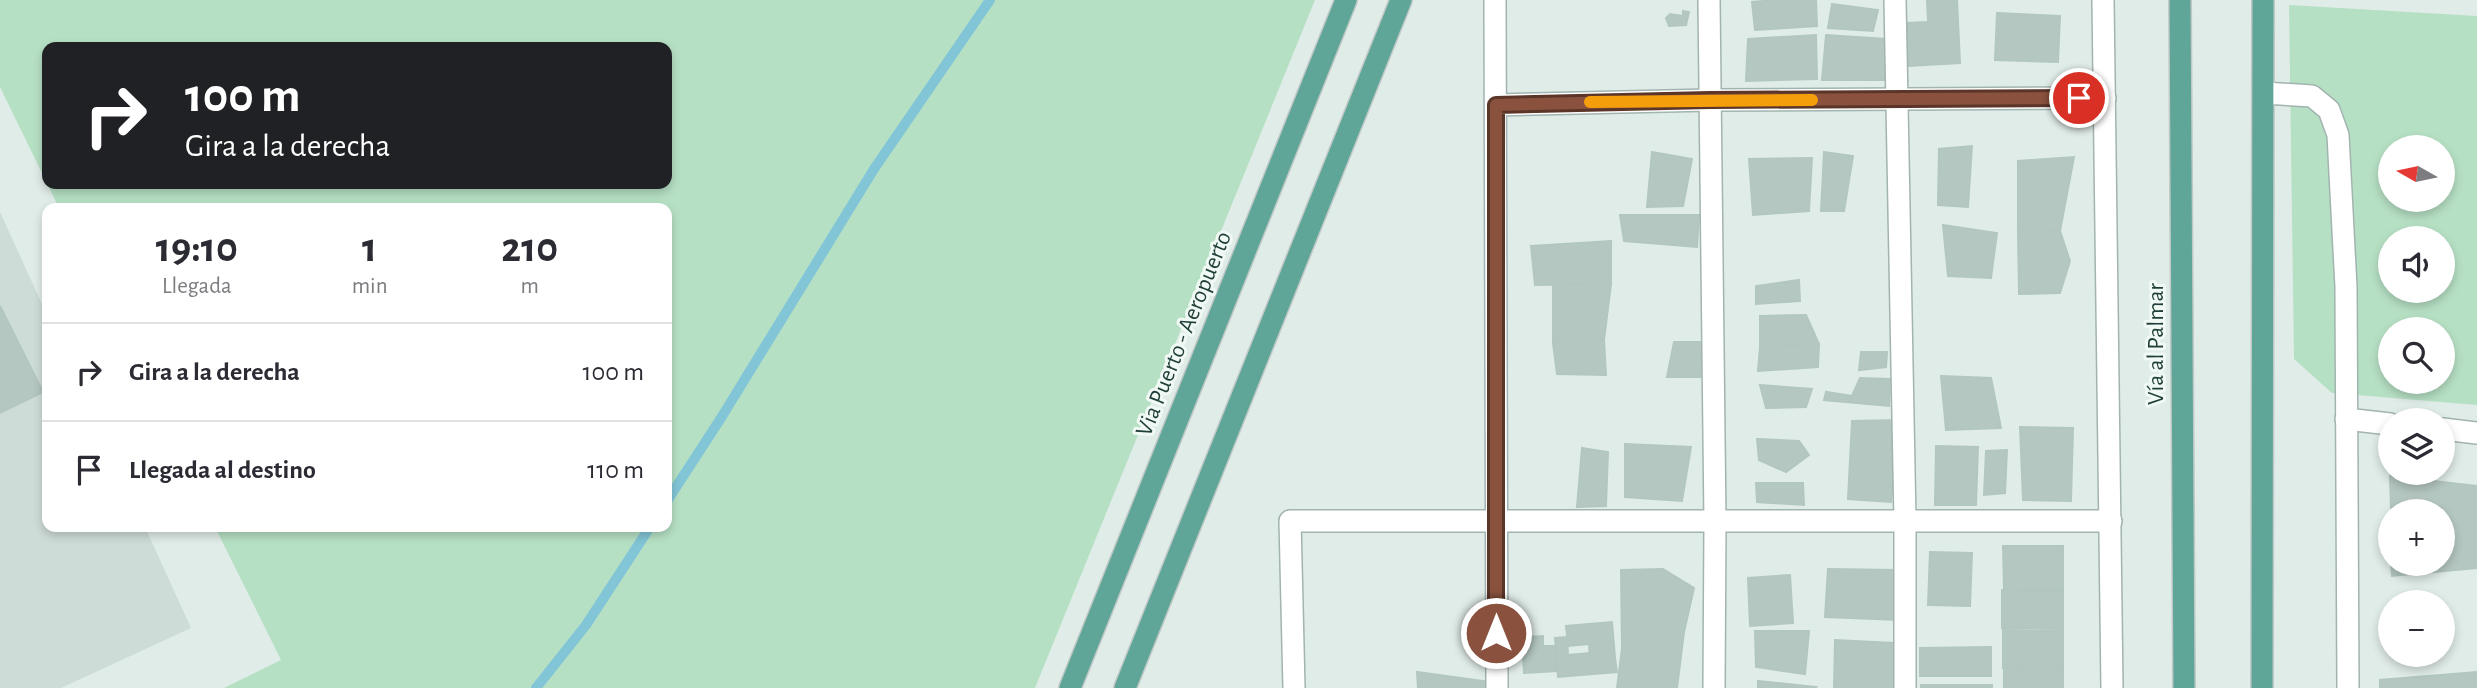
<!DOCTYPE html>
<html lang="es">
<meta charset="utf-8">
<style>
body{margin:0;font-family:"Alegreya Sans",sans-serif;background:#f7f7f7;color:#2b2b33;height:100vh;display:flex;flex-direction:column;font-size:26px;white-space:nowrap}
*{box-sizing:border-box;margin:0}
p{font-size:23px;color:#7c7c81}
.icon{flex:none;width:38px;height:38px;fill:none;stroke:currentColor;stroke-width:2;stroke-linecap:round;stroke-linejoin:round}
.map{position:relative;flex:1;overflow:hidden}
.panel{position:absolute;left:42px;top:203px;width:630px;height:329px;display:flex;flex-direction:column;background:#fff;border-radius:14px;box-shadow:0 4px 10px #0003}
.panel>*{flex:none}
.guide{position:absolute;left:42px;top:42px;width:630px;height:147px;border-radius:14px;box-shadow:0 4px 10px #0003;background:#202124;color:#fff;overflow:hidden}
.needle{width:46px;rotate:279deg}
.controls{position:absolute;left:2378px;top:135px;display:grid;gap:14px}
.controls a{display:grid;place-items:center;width:77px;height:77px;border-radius:50%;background:#fff;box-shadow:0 4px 10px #0003;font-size:35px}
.pin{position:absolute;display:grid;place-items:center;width:60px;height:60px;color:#fff;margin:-30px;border:4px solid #fff;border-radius:50%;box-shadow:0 2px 7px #0007}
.me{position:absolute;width:77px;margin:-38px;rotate:0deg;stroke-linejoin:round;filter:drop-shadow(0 0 5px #0008)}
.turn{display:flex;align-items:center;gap:24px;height:147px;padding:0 28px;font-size:32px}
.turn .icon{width:91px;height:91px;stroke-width:2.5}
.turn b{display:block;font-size:49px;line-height:60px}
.eta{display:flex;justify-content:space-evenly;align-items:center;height:119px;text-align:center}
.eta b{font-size:42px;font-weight:700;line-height:49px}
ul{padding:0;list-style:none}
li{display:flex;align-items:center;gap:21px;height:98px;padding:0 28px;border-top:2px solid #e1e1e2}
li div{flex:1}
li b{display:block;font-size:26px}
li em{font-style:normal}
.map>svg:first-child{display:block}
</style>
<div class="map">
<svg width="2477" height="688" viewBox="0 0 2477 688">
<rect width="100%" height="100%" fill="#e0ece8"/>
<polygon fill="#cedcd7" points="0,212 47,315 47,527 145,527 191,628 61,688 0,688"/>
<g fill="#b6e0c4" fill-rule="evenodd">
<path d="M 0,0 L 1315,0 L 1035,688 L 224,688 L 281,660 L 215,527 L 667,527 L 667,208 L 59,208 L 0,87 ZM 47,47 L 667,47 L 667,184 L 47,184 Z"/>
<path d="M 2289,5 L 2477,16 L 2477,405 L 2332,393 L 2294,359 ZM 2390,147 L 2443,147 L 2443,200 L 2390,200 ZM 2390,238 L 2443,238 L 2443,290 L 2390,290 ZM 2390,329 L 2443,329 L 2443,382 L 2390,382 Z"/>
</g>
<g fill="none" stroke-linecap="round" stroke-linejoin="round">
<g stroke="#82c5d7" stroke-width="10">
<polyline points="667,501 721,418 874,169 990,0"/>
<polyline points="536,688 586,625 650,527"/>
</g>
</g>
<g fill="#b5c7c1" stroke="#b2c7bf" stroke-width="2">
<polygon points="1775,0 1816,0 1817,26 1755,30 1752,2"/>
<polygon points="1927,0 1957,0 1960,63 1909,66 1907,23 1928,22"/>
<polygon points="1832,4 1878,10 1873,31 1828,28"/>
<polygon points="1683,11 1689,12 1686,25 1669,26 1666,18 1670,14 1683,16"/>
<polygon points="1997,13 2060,16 2058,62 1995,60"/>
<polygon points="1816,35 1817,79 1746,81 1748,39"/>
<polygon points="1826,35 1886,39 1885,80 1822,80"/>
<polygon points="1972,146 1968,207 1938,205 1939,149"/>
<polygon points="1652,152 1692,159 1683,206 1647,207"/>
<polygon points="1824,152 1853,156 1844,211 1821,211"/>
<polygon points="2074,157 2060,231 2018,229 2018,161"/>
<polygon points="1812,158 1809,211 1753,215 1749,159"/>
<polygon points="1620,215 1699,215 1697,247 1624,241"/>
<polygon points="1943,225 1997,233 1991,278 1948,276"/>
<polygon points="2018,229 2060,231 2070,261 2060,293 2019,294"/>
<polygon points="1611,241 1611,284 1535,285 1531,246"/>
<polygon points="1799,280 1800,301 1756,304 1756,286"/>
<polygon points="1611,284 1604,340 1553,343 1553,285"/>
<polygon points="0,306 43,392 0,413"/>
<polygon points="1806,315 1819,344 1760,347 1760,316"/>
<polygon points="1604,340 1606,375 1557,374 1553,343"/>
<polygon points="1674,342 1706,342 1700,377 1667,377"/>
<polygon points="1819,344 1818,367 1758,371 1760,347"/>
<polygon points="1861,352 1887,352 1886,367 1859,370"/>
<polygon points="1941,376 1991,378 2001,428 1946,430"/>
<polygon points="1860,378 1890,379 1889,406 1824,400 1826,392 1852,396"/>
<polygon points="1760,385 1812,389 1806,407 1766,408"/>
<polygon points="1898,420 1891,502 1848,499 1852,421"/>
<polygon points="2020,427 2073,428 2071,501 2023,500"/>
<polygon points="1757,439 1799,441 1809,455 1786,472 1759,460"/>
<polygon points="1625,444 1691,447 1682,501 1625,497"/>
<polygon points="1936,446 1978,447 1976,505 1935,505"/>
<polygon points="1582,448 1608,452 1606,506 1577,507"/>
<polygon points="2007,450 2005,493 1984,495 1986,451"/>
<polygon points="2390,476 2477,486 2477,568 2392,576 2391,564 2443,564 2443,511 2391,511"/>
<polygon points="1756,483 1803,483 1804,505 1757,502"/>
<polygon points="2003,546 2063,546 2063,589 2004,589"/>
<polygon points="1930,552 1972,553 1970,606 1928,605"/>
<polygon points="1663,569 1694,588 1684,632 1677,688 1617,688 1622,648 1621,570"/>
<polygon points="1828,569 1897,570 1899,620 1825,617"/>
<polygon points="1790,575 1793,623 1750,626 1748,578"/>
<polygon points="2002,590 2063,591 2063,629 2002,628"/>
<polygon points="1612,622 1615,658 1590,660 1589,644 1568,646 1566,626"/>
<polygon points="2003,630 2063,631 2063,669 2003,668"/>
<polygon points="1755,631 1809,631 1805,674 1756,667"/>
<polygon points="1543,636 1543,646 1555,646 1557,671 1524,673 1522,637"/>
<polygon points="1567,637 1568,655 1589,653 1590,660 1615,658 1617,672 1558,677 1555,638"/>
<polygon points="1835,640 1893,643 1893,688 1834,688"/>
<polygon points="1991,647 1991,676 1920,676 1920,648"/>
<rect x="2004" y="670" width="59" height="18"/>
<polygon points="1417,672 1491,682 1490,688 1418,688"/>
<polygon points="2477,672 2477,688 2380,688 2380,680"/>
<polygon points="1758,681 1816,687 1815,688 1758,688"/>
<rect x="1921" y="685" width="71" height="3"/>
</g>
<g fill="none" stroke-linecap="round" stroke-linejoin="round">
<defs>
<g id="minor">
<polyline points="1495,0 1497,688"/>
<polyline points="1709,0 1715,523 1714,688"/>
<polyline points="1895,0 1905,521 1905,688"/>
<polyline points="2103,0 2112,688"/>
<polyline points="2264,93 2312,96 2329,110 2338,135 2346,287 2348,688"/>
<polyline points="1496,105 1710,100 2105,98"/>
<polyline points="2346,419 2390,424"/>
<polyline points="2443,429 2477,433"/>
<polyline points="1294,688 1290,521 2111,521"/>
</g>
<g id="major">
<polyline points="2180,0 2184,688"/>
<polyline points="1070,688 1346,0"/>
<polyline points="1125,688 1401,0"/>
<polyline points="2262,688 2263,0"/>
</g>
</defs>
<use href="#minor" stroke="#a2b4b0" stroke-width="24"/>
<use href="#major" stroke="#c0c9c7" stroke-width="24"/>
<use href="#minor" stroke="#fff" stroke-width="21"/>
<use href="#major" stroke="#60a698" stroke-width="21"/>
</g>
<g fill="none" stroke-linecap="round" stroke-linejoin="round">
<defs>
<polyline id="route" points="1496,633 1496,105 1710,100 2079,98"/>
</defs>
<use href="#route" stroke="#5a3528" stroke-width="18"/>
<use href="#route" stroke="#8a523e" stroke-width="12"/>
<polyline stroke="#f59e0b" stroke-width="12" points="1590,102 1812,100"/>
</g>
<g text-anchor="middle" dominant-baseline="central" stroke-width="6" stroke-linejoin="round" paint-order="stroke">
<g font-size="24" fill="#1f3e38" stroke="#f1f9f5">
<text transform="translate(1184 334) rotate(-68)">Via Puerto - Aeropuerto</text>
<text transform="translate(2156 344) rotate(-90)">Vía al Palmar</text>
</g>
</g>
</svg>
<div class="controls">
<a><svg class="needle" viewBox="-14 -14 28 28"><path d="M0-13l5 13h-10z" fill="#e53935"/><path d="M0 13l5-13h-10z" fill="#7c7c81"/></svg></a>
<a><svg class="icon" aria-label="sound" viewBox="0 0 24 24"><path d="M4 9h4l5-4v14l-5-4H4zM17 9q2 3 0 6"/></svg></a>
<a><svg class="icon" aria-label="search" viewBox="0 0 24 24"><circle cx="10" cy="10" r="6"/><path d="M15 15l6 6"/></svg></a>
<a><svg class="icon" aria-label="layers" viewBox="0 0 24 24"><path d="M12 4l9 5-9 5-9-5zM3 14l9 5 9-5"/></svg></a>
<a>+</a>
<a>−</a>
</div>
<div class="pin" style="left:2079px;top:98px;background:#d93025"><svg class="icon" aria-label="arrive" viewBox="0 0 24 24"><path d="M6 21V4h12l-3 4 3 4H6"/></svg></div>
<svg class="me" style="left:1496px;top:633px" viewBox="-20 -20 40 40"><circle r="17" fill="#8a523e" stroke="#fff" stroke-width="3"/><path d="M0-11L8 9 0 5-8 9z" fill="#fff"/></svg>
<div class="guide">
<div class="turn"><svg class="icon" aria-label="right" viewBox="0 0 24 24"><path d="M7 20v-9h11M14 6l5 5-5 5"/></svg><div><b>100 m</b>Gira a la derecha</div></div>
</div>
<section class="panel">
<div class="eta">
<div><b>19:10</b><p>Llegada</p></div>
<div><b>1</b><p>min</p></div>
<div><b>210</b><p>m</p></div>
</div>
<ul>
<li><svg class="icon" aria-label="right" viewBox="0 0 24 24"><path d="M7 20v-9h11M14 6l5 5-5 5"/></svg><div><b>Gira a la derecha</b></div><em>100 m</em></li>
<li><svg class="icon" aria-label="arrive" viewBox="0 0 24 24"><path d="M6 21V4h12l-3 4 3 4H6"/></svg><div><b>Llegada al destino</b></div><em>110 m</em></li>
</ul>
</section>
</div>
